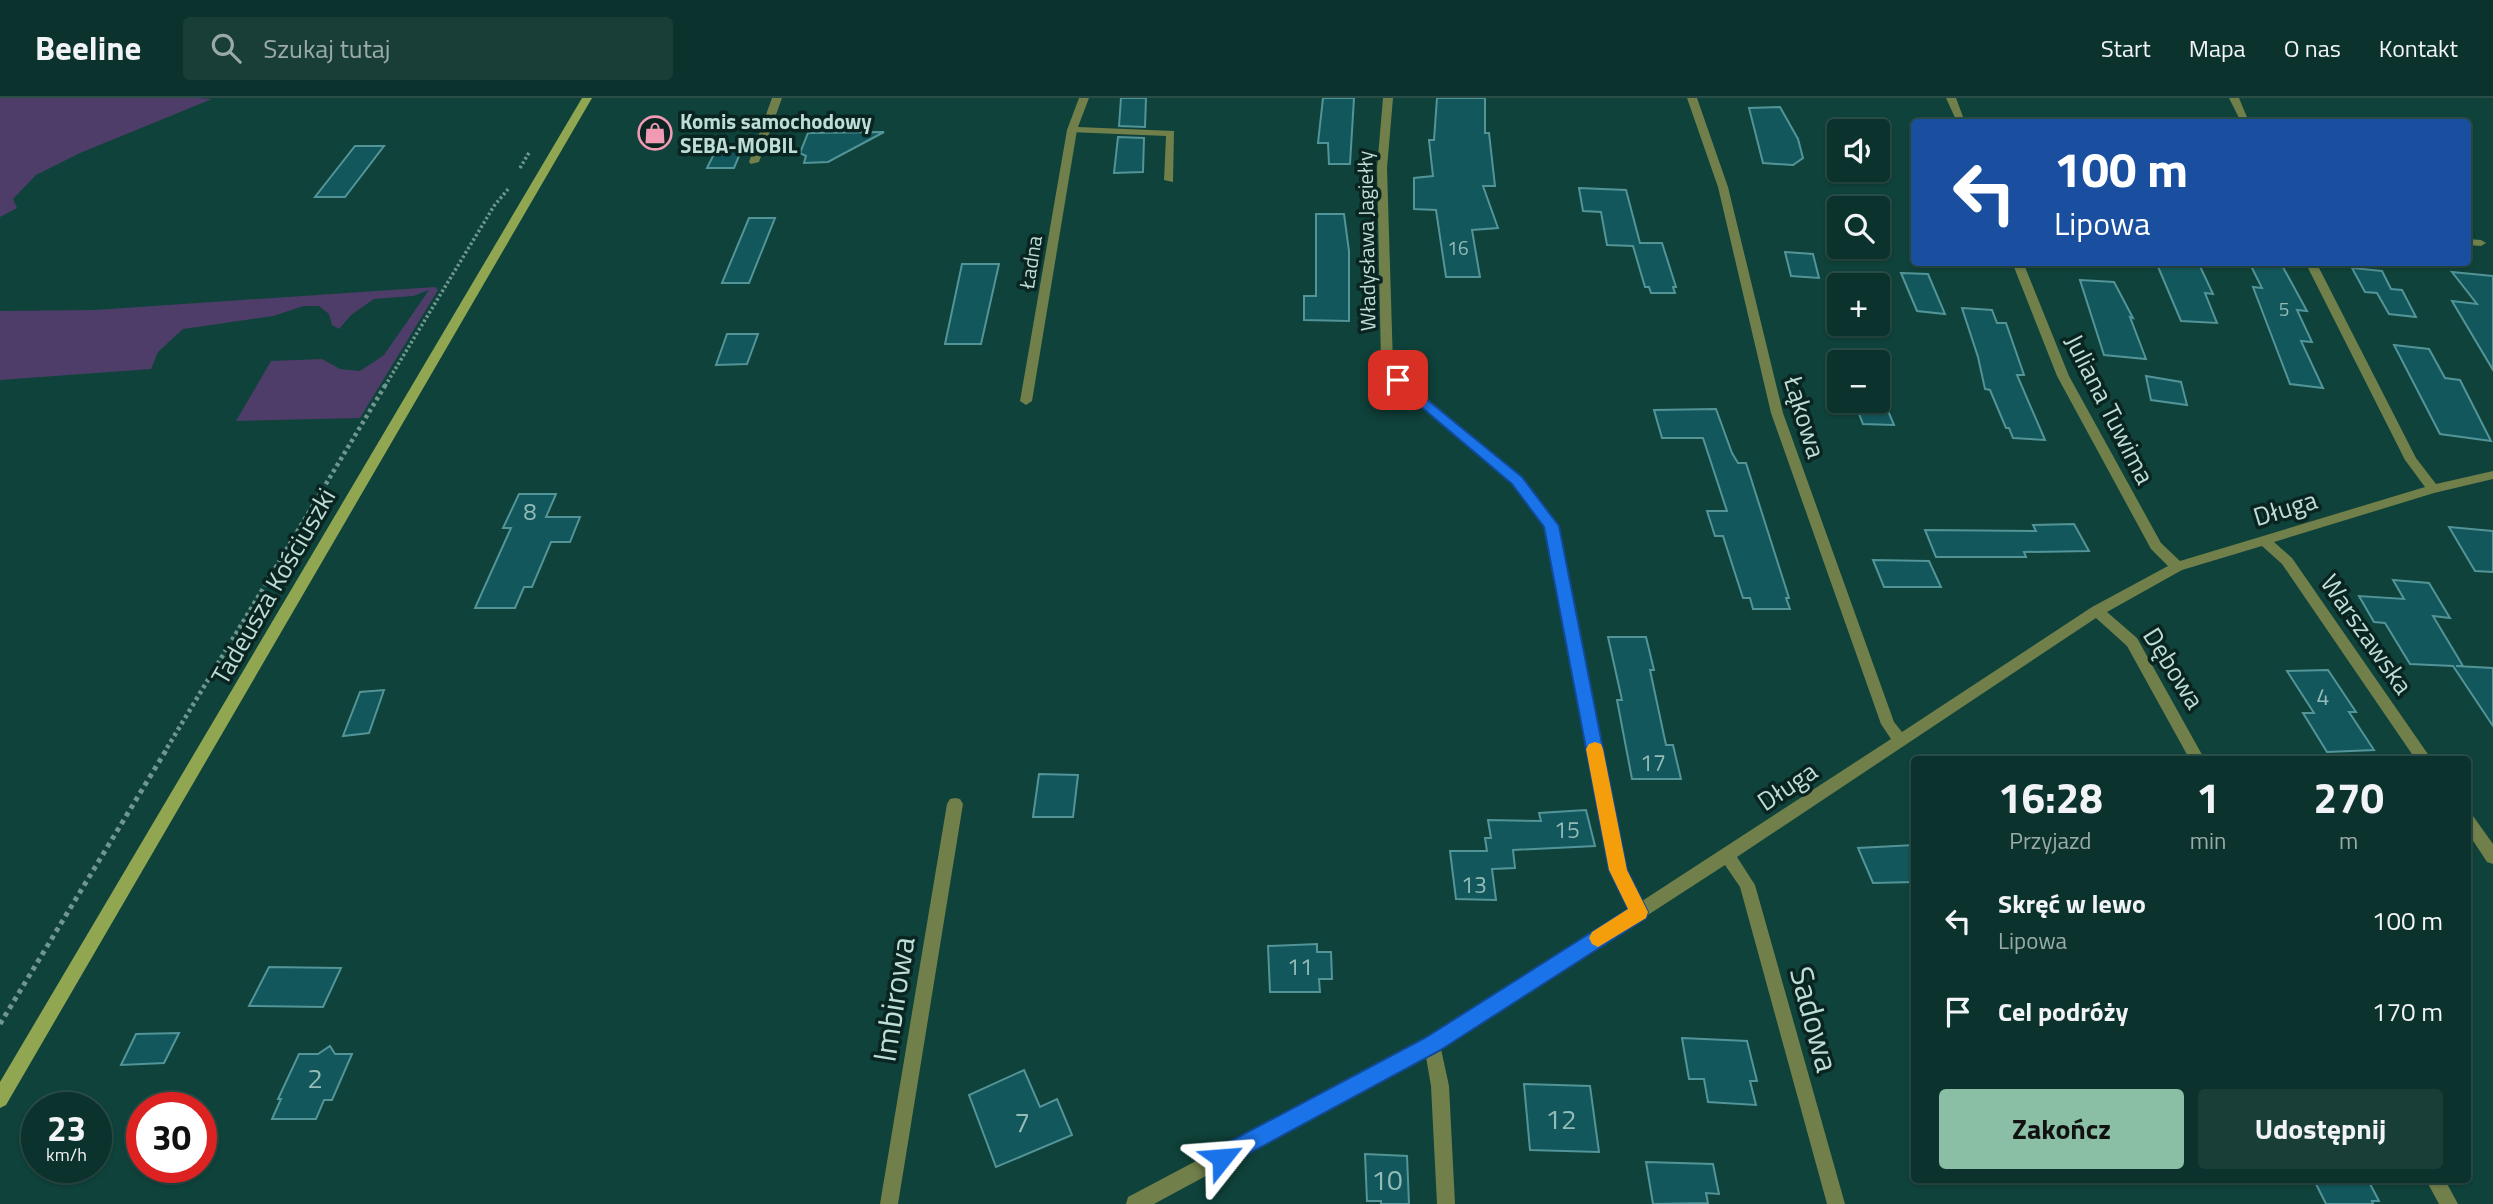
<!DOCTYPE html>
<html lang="pl">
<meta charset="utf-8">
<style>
body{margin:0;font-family:"Titillium Web",sans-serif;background:#193e38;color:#f1f3f6;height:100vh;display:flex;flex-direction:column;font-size:26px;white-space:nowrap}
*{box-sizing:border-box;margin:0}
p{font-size:23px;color:#9aaaa9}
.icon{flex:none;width:38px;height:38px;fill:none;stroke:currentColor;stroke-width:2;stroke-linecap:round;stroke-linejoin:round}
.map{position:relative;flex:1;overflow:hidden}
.side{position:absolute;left:1911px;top:658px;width:560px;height:427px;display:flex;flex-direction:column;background:#0b322c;border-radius:7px;box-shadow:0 2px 5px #0004,0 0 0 2px #2b4d48}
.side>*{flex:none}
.banner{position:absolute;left:1911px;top:21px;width:560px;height:147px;border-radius:7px;box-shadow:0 2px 5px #0004,0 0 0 2px #2b4d48;background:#1a4fa0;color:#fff;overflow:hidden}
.buttons{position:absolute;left:1827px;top:21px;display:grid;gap:14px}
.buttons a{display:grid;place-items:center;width:63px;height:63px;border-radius:7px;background:#0b322c;box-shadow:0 2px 5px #0004,0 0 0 2px #2b4d48;font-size:35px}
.speed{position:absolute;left:21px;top:994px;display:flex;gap:14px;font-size:35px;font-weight:700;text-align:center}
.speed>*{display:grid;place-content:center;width:91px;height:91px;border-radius:50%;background:#0b322c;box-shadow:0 2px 5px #0004,0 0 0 2px #2b4d48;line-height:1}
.speed small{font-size:18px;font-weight:400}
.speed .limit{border:10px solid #d22;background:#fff;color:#111}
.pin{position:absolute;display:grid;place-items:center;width:60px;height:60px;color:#fff;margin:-30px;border-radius:14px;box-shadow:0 4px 10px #0006}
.me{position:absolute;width:77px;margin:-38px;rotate:62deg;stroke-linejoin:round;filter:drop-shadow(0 0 5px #0008)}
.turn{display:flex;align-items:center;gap:24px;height:147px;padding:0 28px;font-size:32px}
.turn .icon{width:91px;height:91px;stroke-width:2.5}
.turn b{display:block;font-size:49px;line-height:60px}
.eta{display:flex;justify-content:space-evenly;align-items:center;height:119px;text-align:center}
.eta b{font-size:42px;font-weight:700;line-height:49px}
.cta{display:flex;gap:14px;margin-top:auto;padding:14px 28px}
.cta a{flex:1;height:80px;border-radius:7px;background:#8abfa5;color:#111;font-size:28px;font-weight:700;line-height:80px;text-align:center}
.cta a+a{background:#193e38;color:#f1f3f6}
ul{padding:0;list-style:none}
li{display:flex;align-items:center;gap:21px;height:91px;padding:0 28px}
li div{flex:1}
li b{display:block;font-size:26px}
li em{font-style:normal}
header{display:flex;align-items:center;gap:42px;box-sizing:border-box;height:98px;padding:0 35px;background:#0b322c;border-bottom:2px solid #2b4d48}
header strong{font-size:33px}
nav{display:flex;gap:38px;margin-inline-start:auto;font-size:24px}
.search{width:490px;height:63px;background:#193e38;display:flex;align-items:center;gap:18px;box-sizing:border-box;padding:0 24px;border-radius:7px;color:#9aaaa9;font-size:26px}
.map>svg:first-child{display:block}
</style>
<header>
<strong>Beeline</strong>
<div class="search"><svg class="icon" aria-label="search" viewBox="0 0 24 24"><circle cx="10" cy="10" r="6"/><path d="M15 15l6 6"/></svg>Szukaj tutaj</div>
<nav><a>Start</a><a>Mapa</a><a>O nas</a><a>Kontakt</a></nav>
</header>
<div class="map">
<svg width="2493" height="1106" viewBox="0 0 2493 1106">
<rect width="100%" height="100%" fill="#0f423a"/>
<g fill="#4d3d68">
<polygon points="0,0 198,0 212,1 80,55 36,77 13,101 17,110 0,119"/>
<polygon points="435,189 438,192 360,320 236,323 271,263 322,261 340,271 360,273 384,257 429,192 413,198 374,201 351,217 339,231 332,227 329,216 319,208 304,208 273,218 183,231 158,254 151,271 0,282 0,213 95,212"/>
</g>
<g fill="#12575b" stroke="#539498" stroke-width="2">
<polygon points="1121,0 1146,0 1145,29 1119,28"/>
<polygon points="1323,0 1354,0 1350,66 1329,66 1328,45 1318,45"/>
<polygon points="1437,0 1485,0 1485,35 1489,35 1495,88 1483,88 1498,130 1472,132 1480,179 1446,179 1436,112 1414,111 1414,80 1433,78 1429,42 1434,42"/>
<polygon points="1780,9 1798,41 1803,60 1793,67 1763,65 1749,10"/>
<polygon points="884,34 828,64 804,65 806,58 800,55 808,35"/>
<polygon points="1118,39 1144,40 1143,74 1114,75"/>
<polygon points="719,46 744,46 734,70 707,70"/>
<polygon points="355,48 384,48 345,99 315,99"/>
<polygon points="1579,90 1626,92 1640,145 1662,145 1676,189 1673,189 1675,195 1651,195 1649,189 1645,189 1633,148 1607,147 1601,114 1583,113"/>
<polygon points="1316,116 1344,116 1349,153 1349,223 1304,222 1304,198 1316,198"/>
<polygon points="749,120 775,120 749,185 722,185"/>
<polygon points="1785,154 1813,156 1819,180 1791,178"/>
<polygon points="2156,164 2198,164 2213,196 2205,195 2217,225 2181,223"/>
<polygon points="2249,164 2279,164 2284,171 2307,213 2297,212 2312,244 2301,243 2323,290 2290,286 2253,189 2262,190"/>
<polygon points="962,166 999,166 981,246 945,246"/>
<polygon points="2352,170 2382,173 2391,191 2402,192 2416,219 2389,216 2377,195 2365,194"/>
<polygon points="2452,174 2493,178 2493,272 2452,203 2477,206"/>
<polygon points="1901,175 1928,176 1945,216 1917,213"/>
<polygon points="2080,182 2114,184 2133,220 2130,219 2146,261 2104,257"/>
<polygon points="1962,210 1992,212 1997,225 2006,225 2024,277 2017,277 2045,342 2013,340 2009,330 2006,330 1990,292 1985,291 1978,259"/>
<polygon points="727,236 758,236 747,266 716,267"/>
<polygon points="2394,247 2429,251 2445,280 2460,282 2491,343 2440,336"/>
<polygon points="2146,278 2181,284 2187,307 2151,302"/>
<polygon points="1854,303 1884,303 1894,327 1863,326"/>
<polygon points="1716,311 1732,355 1738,365 1746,365 1789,500 1786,500 1790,511 1753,511 1750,500 1743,500 1723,438 1715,438 1707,413 1727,413 1703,340 1662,340 1654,312"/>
<polygon points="519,396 556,396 546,419 580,419 570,444 551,444 532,489 524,489 515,510 475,510 511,430 503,430"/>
<polygon points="2074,426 2089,453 2024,454 2026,459 1936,459 1925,432 2036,433 2033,427"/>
<polygon points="2449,429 2493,433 2493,474 2475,473"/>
<polygon points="1873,462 1929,463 1941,489 1884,489"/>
<polygon points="2393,482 2429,485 2450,520 2433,518 2463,568 2456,568 2493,570 2493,628 2453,568 2410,566 2385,525 2374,524 2359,498 2404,501"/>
<polygon points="1608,539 1646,539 1654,572 1650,572 1666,647 1673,647 1681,681 1632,681 1617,602 1622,602"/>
<polygon points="2328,572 2356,614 2349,614 2374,652 2327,654 2303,615 2314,615 2287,573"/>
<polygon points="384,592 369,635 343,638 360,594"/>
<polygon points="1039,676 1078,677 1073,719 1033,719"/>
<polygon points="1586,712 1595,748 1513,752 1515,770 1492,771 1496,802 1456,801 1450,753 1487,753 1485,740 1491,740 1488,722 1541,723 1539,715"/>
<polygon points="1914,747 1914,784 1873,785 1858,750"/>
<polygon points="1317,846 1317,854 1331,854 1332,881 1319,881 1320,894 1270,894 1268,848"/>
<polygon points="269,869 341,870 323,909 249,908"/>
<polygon points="179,935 164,965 121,967 136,936"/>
<polygon points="1682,940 1747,943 1757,983 1750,983 1756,1007 1708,1004 1704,981 1689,981"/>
<polygon points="330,948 335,956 352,956 332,1002 324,1002 316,1021 272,1021 281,1001 278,1001 299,956 318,956"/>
<polygon points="1024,972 1040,1009 1057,1001 1072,1037 996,1069 969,997"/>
<polygon points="1524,986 1590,988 1599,1054 1530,1052"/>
<polygon points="1365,1056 1407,1058 1409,1106 1381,1106 1381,1103 1367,1103"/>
<polygon points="1646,1064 1713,1066 1719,1096 1706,1095 1708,1105 1653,1106"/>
<polygon points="2314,1082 2368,1082 2379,1103 2372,1103 2373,1106 2326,1106"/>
</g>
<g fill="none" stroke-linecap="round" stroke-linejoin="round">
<g stroke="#6f9790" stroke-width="3.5" stroke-dasharray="2.5 2.5" stroke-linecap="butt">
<polyline points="520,70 530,53"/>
<polyline points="385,288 494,108 509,90"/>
</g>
<polyline stroke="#6f9790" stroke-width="4.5" stroke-dasharray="3.5 3.5" stroke-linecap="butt" points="167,650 386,286"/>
<polyline stroke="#6f9790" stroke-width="5" stroke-dasharray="4.5 4.5" stroke-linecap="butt" points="0,926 168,649"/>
<g fill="#717f4b" fill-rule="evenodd">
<polygon points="772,0 782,0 759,64 751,66 749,64"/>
<polygon points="1072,29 1077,32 1032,303 1026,307 1020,303 1067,32"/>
</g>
<g fill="#717f4b" fill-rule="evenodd">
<polygon points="1079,0 1089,0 1078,29 1174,33 1173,84 1164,82 1166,38 1069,34 1067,32"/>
<polygon points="1383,0 1393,0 1387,70 1393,266 1402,279 1521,380 1557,428 1626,772 1642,803 1891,641 1881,626 1771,315 1718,89 1687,0 1697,0 1728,89 1783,315 1894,624 1902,634 2092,509 2168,468 2151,451 2057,278 2012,164 2023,164 2069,278 2161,445 2180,463 2425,389 2405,362 2305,164 2316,164 2416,360 2436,386 2493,373 2493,381 2434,395 2274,444 2292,460 2432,662 2416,662 2282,466 2262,448 2182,472 2107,514 2137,540 2205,662 2190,662 2127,548 2096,520 1737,759 1755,787 1845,1106 1827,1106 1740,789 1725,767 1441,951 1449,988 1455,1106 1437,1106 1431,988 1426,959 1154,1106 1126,1106 1128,1099 1426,941 1629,811 1610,772 1545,429 1513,386 1394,285 1381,266 1377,70"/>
<polygon points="1946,0 1956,0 1965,24 1957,24"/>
<polygon points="2229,0 2239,0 2249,24 2241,24"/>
<polygon points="2468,141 2481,142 2486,145 2481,148 2468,147"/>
<polygon points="955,700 960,701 963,706 898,1106 880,1106 947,706 950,701"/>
<polygon points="2468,716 2473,718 2493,746 2493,766 2487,764 2468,735"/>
<polygon points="2426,1082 2445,1082 2458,1106 2439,1106"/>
</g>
<polygon fill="#91a651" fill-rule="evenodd" points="582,0 592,0 6,1007 0,1010 0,984"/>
</g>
<polygon fill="#1a73e8" stroke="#114b97" stroke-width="2" points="1398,278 1522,379 1559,428 1627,772 1648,814 1646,820 1439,953 1222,1070 1214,1067 1211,1060 1214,1052 1425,940 1628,811 1609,772 1544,429 1512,386 1393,285 1391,282"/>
<polygon fill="#f59e0b" points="1595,644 1601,646 1603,651 1627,772 1648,814 1646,820 1598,849 1592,846 1589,840 1592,834 1628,811 1609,772 1586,651 1589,646"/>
<defs>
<symbol id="shop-ring" viewBox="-11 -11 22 22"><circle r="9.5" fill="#0a2521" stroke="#f19ab3" stroke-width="1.5"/><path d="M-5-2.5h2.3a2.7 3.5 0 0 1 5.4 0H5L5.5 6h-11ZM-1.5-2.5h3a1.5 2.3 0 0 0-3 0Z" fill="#f19ab3"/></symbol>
</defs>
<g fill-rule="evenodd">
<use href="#shop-ring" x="636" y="16" width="38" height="38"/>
</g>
<g text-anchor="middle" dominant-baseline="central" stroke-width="7" stroke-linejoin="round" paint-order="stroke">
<g font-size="19" fill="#93bcb7">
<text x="1458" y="149">16</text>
<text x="2284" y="210">5</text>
</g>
<g font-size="21" font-weight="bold" fill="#beddd6" stroke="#0a2521" text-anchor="start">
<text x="680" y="23">Komis samochodowy<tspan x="680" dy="24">SEBA-MOBIL</tspan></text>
</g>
<g font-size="21" fill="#beddd6" stroke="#0a2521">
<text transform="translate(1366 143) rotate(-91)">Władysława Jagiełły</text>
<text transform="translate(1030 164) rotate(-81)">Ładna</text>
</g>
<g font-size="23" fill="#93bcb7">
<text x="530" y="413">8</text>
<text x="2323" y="598">4</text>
<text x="1653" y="664">17</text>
<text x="1567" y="731">15</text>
<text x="1474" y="786">13</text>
<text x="1300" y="868">11</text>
</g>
<g font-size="26" fill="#beddd6" stroke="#0a2521">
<text transform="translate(2110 311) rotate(63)">Juliana Tuwima</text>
<text transform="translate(1805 319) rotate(73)">Łąkowa</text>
<text transform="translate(2285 410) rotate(-17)">Długa</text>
<text transform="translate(273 488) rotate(-60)">Tadeusza Kościuszki</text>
<text transform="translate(2367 536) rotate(55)">Warszawska</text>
<text transform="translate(2174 570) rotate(58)">Dębowa</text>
<text transform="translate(1787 688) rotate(-34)">Długa</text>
</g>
<g font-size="28" fill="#93bcb7">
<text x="315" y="979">2</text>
<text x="1561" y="1020">12</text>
<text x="1022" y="1023">7</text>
<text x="1387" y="1081">10</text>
</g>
<g font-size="32" fill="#beddd6" stroke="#0a2521">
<text transform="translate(893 901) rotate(-81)">Imbirowa</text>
<text transform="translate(1815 921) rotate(75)">Sadowa</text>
</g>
</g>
</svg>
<div class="buttons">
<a><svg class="icon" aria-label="sound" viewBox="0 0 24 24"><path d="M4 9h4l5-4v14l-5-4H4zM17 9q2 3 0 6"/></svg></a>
<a><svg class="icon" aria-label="search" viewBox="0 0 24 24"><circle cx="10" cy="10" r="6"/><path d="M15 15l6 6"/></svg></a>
<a>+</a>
<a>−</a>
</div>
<div class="speed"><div>23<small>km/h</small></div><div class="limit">30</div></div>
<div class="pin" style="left:1398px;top:282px;background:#d93025"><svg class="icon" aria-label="arrive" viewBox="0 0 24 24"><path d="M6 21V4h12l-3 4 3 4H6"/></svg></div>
<svg class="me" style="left:1222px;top:1060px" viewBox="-20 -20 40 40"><path d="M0-17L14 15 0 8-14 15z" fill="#1a73e8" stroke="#fff" stroke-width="4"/></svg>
<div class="banner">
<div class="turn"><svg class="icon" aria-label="left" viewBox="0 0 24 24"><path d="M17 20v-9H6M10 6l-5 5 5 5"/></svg><div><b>100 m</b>Lipowa</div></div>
</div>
<section class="side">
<div class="eta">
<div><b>16:28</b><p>Przyjazd</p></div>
<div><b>1</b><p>min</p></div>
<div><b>270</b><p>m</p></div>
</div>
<ul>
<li><svg class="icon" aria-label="left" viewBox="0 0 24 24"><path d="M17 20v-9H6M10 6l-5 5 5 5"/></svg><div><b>Skręć w lewo</b><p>Lipowa</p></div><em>100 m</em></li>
<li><svg class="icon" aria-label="arrive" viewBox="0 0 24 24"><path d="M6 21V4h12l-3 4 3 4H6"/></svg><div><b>Cel podróży</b></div><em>170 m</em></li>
</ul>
<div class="cta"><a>Zakończ</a><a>Udostępnij</a></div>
</section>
</div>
